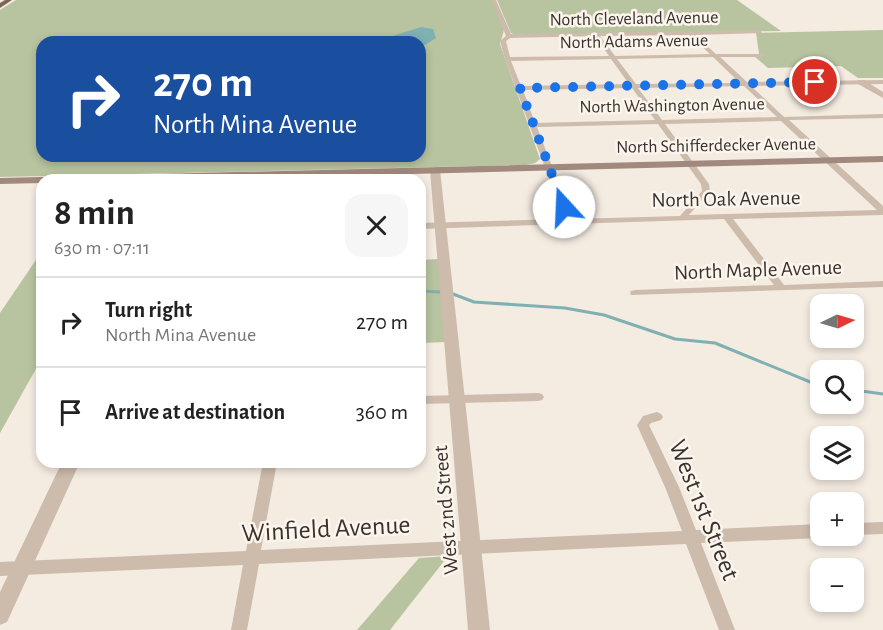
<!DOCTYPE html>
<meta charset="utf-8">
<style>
body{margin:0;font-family:"Alegreya Sans",sans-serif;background:#f6f6f6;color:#222;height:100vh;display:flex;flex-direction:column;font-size:22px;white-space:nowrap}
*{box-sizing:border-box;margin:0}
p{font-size:20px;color:#767676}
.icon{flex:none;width:33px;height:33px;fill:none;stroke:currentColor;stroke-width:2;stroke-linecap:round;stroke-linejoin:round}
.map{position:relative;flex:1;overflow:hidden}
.drawer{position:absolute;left:36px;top:174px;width:390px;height:294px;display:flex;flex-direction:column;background:#fff;border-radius:18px;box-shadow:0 3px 9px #0003}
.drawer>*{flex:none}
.guide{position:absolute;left:36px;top:36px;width:390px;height:126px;border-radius:18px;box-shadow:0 3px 9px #0003;background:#1a4fa0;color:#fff;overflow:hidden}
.needle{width:39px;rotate:85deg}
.buttons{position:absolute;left:810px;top:294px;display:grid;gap:12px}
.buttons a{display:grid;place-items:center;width:54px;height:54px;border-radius:12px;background:#fff;box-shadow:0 3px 9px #0003;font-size:30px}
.pin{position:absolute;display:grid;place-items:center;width:51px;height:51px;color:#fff;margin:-26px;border:3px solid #fff;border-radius:50%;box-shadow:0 2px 6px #0007}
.me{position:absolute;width:66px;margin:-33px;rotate:340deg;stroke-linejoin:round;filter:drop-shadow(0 0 4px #0008)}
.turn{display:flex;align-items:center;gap:21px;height:126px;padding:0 18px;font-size:27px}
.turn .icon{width:78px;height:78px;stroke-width:2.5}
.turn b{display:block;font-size:42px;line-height:51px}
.round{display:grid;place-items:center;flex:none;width:63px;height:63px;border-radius:18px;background:#f6f6f6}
.overview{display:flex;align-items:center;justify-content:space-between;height:102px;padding:0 18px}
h1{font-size:36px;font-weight:700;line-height:45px}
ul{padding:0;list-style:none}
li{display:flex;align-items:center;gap:18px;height:90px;padding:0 18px;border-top:2px solid #e0e0e0}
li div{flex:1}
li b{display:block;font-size:22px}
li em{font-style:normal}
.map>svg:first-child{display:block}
</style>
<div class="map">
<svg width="883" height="630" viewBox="0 0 883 630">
<rect width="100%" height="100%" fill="#f4ebe1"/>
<g fill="#b8c4a0" fill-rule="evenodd">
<path d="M 16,0 L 493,0 L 504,30 L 500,44 L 540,159 L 535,163 L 526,165 L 0,177 L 0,10 ZM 42,42 L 420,42 L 420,156 L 42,156 Z"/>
<polygon points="497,0 737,0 781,31 516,35 511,33"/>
<polygon points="883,30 883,78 858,78 841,66 768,68 754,56 759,54 756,33"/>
<polygon points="42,251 42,358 0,433 0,313"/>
<polygon points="439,259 446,342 420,343 420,260"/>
<polygon points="448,556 390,630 357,630 419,558"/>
</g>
<polygon fill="#7fb0b2" points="421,27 433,29 436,38 420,48 420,42 353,42 380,40"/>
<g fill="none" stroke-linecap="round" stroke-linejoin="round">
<g stroke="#7fb0b2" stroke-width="3">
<polyline points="420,291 440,292"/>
<polyline points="453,294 474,302 565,308 604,315 675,339 715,343 820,386"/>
<polyline points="854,390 883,394"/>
</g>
<g fill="#cdbbac" fill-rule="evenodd">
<path d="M 492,0 L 496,0 L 511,34 L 760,30 L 762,33 L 695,35 L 716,54 L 763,54 L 764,55 L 761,57 L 720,57 L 747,82 L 883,80 L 883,84 L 751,86 L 784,117 L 883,114 L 883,118 L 789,120 L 883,206 L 883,215 L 733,219 L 784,285 L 883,281 L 883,287 L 631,295 L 630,293 L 631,291 L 635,290 L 774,285 L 724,219 L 420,229 L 420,223 L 564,219 L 505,59 L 500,41 L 506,36 ZM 689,35 L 710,54 L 615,56 L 600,36 ZM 595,36 L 609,56 L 510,57 L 506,41 L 510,38 ZM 713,57 L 740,83 L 636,84 L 617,59 ZM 611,59 L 629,84 L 521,86 L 511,61 ZM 744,86 L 777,117 L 662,120 L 638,88 ZM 632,88 L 655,120 L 535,123 L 523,90 ZM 781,121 L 877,210 L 689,215 L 710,191 L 709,184 L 665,124 ZM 658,124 L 701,184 L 702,191 L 680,216 L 572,219 L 537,127 Z"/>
<polygon points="538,393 542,394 544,397 542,400 538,401 420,404 420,396"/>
<polygon points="657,412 661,414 663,417 661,420 651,423 649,425 679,487 696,530 820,524 820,536 825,536 820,538 701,543 735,630 719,630 686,544 259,564 247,630 231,630 243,565 0,576 0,562 246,551 263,462 277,462 261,550 682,531 665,487 637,425 643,416"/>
<polygon points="883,522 883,534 854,535 854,523"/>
</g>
<g fill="#cdbbac" fill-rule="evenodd">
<polygon points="858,80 864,80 883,92 883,98 858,84"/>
<polygon points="435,167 440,170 490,630 468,630 430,170"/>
<polygon points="62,462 80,462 7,622 0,625 0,592"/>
</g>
<polygon fill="#a18a7d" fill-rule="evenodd" points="883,156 883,162 176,180 42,180 42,183 0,184 0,178"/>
<polygon fill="#7d675c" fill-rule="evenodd" points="5,0 12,0 0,8 0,3"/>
</g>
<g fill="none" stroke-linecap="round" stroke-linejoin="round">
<polyline stroke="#1a73e8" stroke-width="10" stroke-dasharray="0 18" points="564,207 520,88 815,82"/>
</g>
<g text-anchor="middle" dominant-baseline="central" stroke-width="5" stroke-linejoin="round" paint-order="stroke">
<g font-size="18" fill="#3b302b" stroke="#fbf5ee">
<text transform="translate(634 19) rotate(-1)">North Cleveland Avenue</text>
<text transform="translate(634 42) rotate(-1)">North Adams Avenue</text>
<text transform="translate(672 106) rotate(-1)">North Washington Avenue</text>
<text transform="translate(716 146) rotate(-1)">North Schifferdecker Avenue</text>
</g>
<g font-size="21" fill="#3b302b" stroke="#fbf5ee">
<text transform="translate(726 199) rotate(-1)">North Oak Avenue</text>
<text transform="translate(758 270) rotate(-2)">North Maple Avenue</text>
<text transform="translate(446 510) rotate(-95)">West 2nd Street</text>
</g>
<g font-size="26" fill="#3b302b" stroke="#fbf5ee">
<text transform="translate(704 510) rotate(68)">West 1st Street</text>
<text transform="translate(326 529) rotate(-3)">Winfield Avenue</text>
</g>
</g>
</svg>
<div class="buttons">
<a><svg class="needle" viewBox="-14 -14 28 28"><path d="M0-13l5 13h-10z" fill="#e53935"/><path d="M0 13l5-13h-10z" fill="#767676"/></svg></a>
<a><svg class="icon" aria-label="search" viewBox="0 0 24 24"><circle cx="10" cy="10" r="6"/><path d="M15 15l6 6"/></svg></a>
<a><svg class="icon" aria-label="layers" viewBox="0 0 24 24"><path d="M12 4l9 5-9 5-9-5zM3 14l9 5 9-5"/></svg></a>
<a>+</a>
<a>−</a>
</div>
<div class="pin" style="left:815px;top:82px;background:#d93025"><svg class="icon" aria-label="arrive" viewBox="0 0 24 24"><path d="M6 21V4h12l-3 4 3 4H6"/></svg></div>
<svg class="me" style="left:564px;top:207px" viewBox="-20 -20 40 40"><circle r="19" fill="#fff"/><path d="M0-13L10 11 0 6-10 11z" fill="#1a73e8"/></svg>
<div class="guide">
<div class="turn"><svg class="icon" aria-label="right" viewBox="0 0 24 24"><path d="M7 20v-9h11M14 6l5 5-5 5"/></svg><div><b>270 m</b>North Mina Avenue</div></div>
</div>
<section class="drawer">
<div class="overview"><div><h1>8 min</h1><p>630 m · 07:11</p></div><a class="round"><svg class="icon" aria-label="close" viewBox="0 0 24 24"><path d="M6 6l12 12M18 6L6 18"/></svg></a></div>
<ul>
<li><svg class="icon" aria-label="right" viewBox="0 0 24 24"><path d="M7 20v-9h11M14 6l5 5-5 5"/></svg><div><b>Turn right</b><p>North Mina Avenue</p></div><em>270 m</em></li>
<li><svg class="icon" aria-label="arrive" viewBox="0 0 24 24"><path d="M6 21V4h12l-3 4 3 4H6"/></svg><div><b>Arrive at destination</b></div><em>360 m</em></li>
</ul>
</section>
</div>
